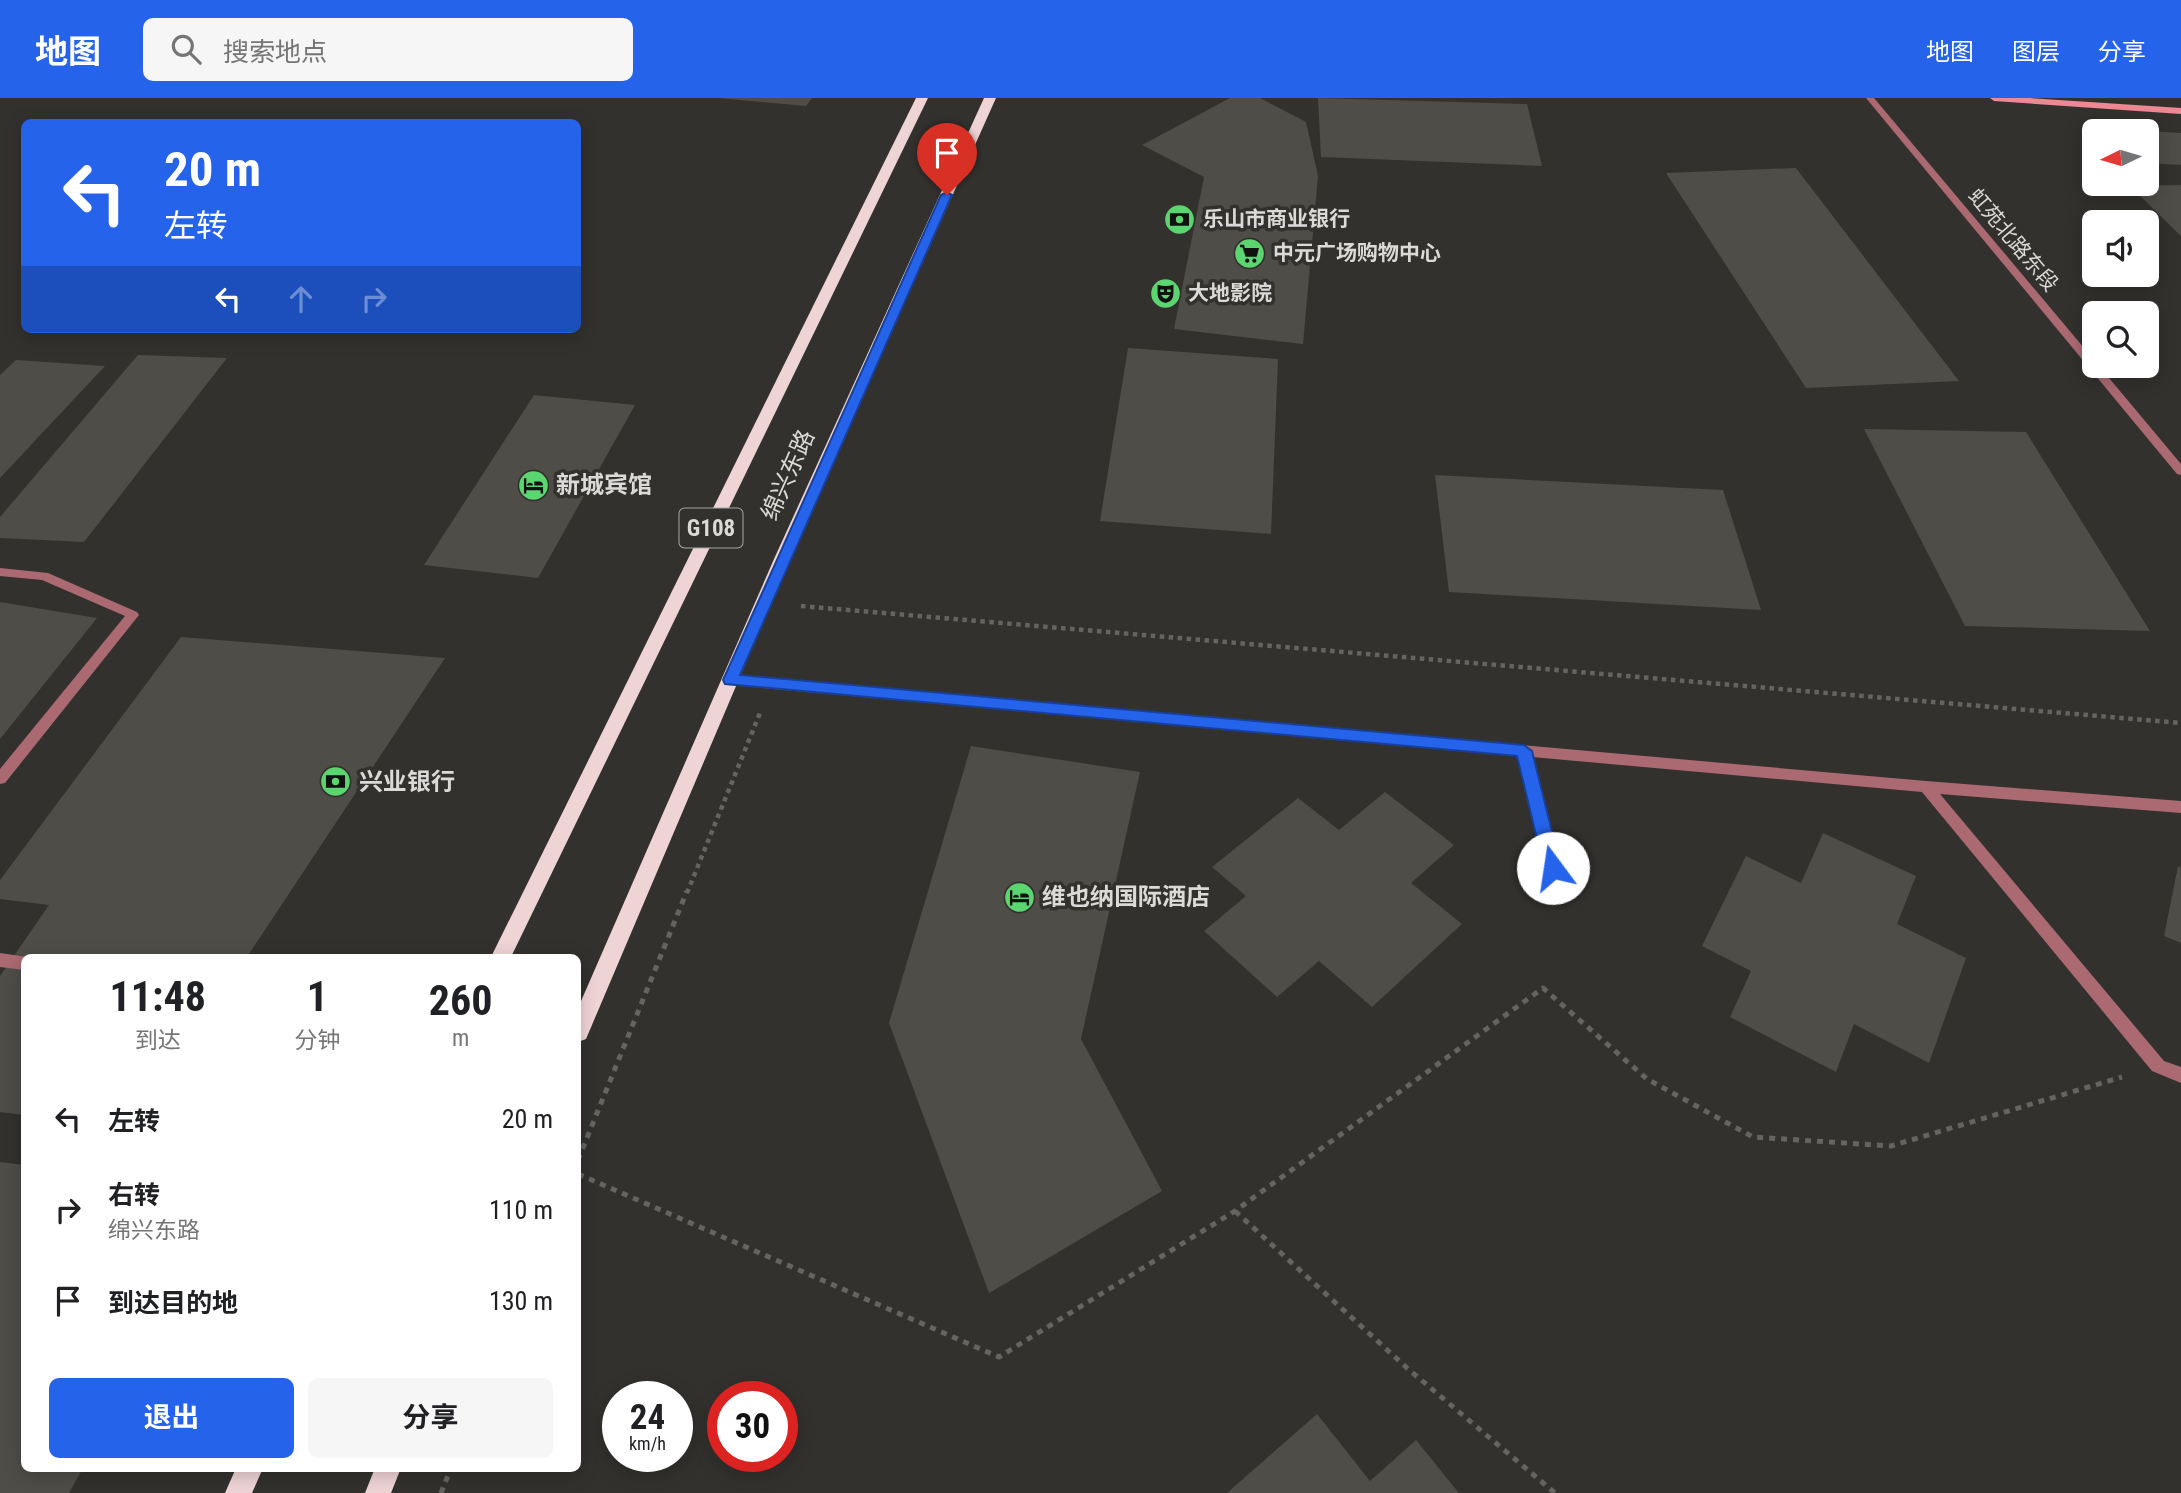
<!DOCTYPE html>
<html lang="zh">
<meta charset="utf-8">
<style>
body{margin:0;font-family:"Roboto Condensed","Noto Sans SC",sans-serif;background:#f6f6f6;color:#202124;height:100vh;display:flex;flex-direction:column;font-size:26px;white-space:nowrap}
*{box-sizing:border-box;margin:0}
p{font-size:23px;color:#757577}
.icon{flex:none;width:38px;height:38px;fill:none;stroke:currentColor;stroke-width:2;stroke-linecap:round;stroke-linejoin:round}
.map{position:relative;flex:1;overflow:hidden}
.side{position:absolute;left:21px;top:856px;width:560px;height:518px;display:flex;flex-direction:column;background:#fff;border-radius:10px;box-shadow:0 4px 18px #0003}
.side>*{flex:none}
.top-card{position:absolute;left:21px;top:21px;width:560px;height:214px;border-radius:10px;box-shadow:0 4px 18px #0003;background:#2563eb;color:#fff;overflow:hidden}
.needle{width:46px;rotate:265deg}
.tools{position:absolute;left:2082px;top:21px;display:grid;gap:14px}
.tools a{display:grid;place-items:center;width:77px;height:77px;border-radius:10px;background:#fff;box-shadow:0 4px 18px #0003;font-size:35px}
.speed{position:absolute;left:602px;top:1283px;display:flex;gap:14px;font-size:35px;font-weight:700;text-align:center}
.speed>*{display:grid;place-content:center;width:91px;height:91px;border-radius:50%;background:#fff;box-shadow:0 4px 18px #0003;line-height:1}
.speed small{font-size:18px;font-weight:400}
.speed .limit{border:10px solid #d22;background:#fff;color:#111}
.pin{position:absolute;display:grid;place-items:center;width:60px;height:60px;color:#fff;margin:-72px -30px;border-radius:50% 50% 50% 0;rotate:-45deg;box-shadow:0 0 7px #0007}
.pin .icon{rotate:45deg}
.me{position:absolute;width:77px;margin:-38px;rotate:346deg;stroke-linejoin:round;filter:drop-shadow(0 0 5px #0008)}
.turn{display:flex;align-items:center;gap:24px;height:147px;padding:0 28px;font-size:32px}
.turn .icon{width:91px;height:91px;stroke-width:2.5}
.turn b{display:block;font-size:49px;line-height:60px}
.lanes{display:flex;align-items:center;height:66px;padding:0 28px;background:#0003;justify-content:center;gap:35px;direction:ltr}
.lanes .off{opacity:.35}
.eta{display:flex;justify-content:space-evenly;align-items:center;height:119px;text-align:center}
.eta b{font-size:42px;font-weight:700;line-height:49px}
.primary-button{display:flex;gap:14px;margin-top:auto;padding:14px 28px}
.primary-button a{flex:1;height:80px;border-radius:10px;background:#2563eb;color:#fff;font-size:28px;font-weight:700;line-height:80px;text-align:center}
.primary-button a+a{background:#f6f6f6;color:#202124}
ul{padding:0;list-style:none}
li{display:flex;align-items:center;gap:21px;height:91px;padding:0 28px}
li div{flex:1}
li b{display:block;font-size:26px}
li em{font-style:normal}
header{display:flex;align-items:center;gap:42px;box-sizing:border-box;height:98px;padding:0 35px;background:#2563eb;color:#fff}
header strong{font-size:33px}
nav{display:flex;gap:38px;margin-inline-start:auto;font-size:24px}
.search{width:490px;height:63px;background:#f6f6f6;display:flex;align-items:center;gap:18px;box-sizing:border-box;padding:0 24px;border-radius:10px;color:#757577;font-size:26px}
.map>svg:first-child{display:block}
</style>
<header>
<strong>地图</strong>
<div class="search"><svg class="icon" aria-label="search" viewBox="0 0 24 24"><circle cx="10" cy="10" r="6"/><path d="M15 15l6 6"/></svg>搜索地点</div>
<nav><a>地图</a><a>图层</a><a>分享</a></nav>
</header>
<div class="map">
<svg width="2181" height="1395" viewBox="0 0 2181 1395">
<rect width="100%" height="100%" fill="#33312e"/>
<g fill="#4e4d48">
<polygon points="719,0 812,0 806,8"/>
<polygon points="1230,0 1260,0 1306,24 1318,78 1303,246 1174,231 1204,79 1142,47"/>
<polygon points="1318,0 1527,6 1542,68 1321,59"/>
<polygon points="2147,33 2181,35 2181,67 2147,65"/>
<polygon points="1796,70 1959,283 1806,290 1666,75"/>
<polygon points="2181,87 2181,138 2130,88"/>
<polygon points="1128,250 1278,261 1271,436 1100,423"/>
<polygon points="138,257 227,260 84,444 0,440 0,419"/>
<polygon points="16,262 105,268 0,380 0,277"/>
<polygon points="534,297 635,307 538,480 424,467"/>
<polygon points="1864,331 2026,334 2150,533 1965,528"/>
<polygon points="1435,377 1723,392 1761,512 1449,494"/>
<polygon points="0,504 97,520 0,641"/>
<polygon points="181,539 445,560 247,859 24,859 24,1017 0,1014 0,878 49,807 0,801 0,782"/>
<polygon points="971,648 1140,674 1081,941 1162,1093 989,1195 889,925"/>
<polygon points="1385,694 1454,747 1411,785 1462,826 1372,909 1319,863 1277,899 1204,833 1246,798 1212,769 1298,700 1339,732"/>
<polygon points="1823,735 1916,778 1897,826 1966,860 1929,965 1854,926 1836,974 1730,919 1751,873 1702,848 1746,758 1801,785"/>
<polygon points="2178,768 2181,770 2181,845 2164,838"/>
<polygon points="0,1064 24,1067 24,1370 83,1370 69,1395 0,1395"/>
<polygon points="1317,1316 1370,1383 1416,1342 1459,1395 1227,1395"/>
</g>
<g fill="none" stroke-linecap="round" stroke-linejoin="round">
<g stroke="#666461" stroke-width="4.5" stroke-dasharray="4.5 4.5" stroke-linecap="butt">
<polyline points="801,508 2181,625"/>
<polyline points="687,795 760,615"/>
</g>
<g stroke="#666461" stroke-width="5" stroke-dasharray="6 6" stroke-linecap="butt">
<polyline points="578,1062 687,793"/>
<polyline points="578,1076 999,1259 1235,1113 1543,890 1647,981 1753,1039 1891,1048 2122,979"/>
<polyline points="1235,1113 1407,1270 1555,1395"/>
<polyline points="441,1395 451,1370"/>
</g>
<g fill="#ab6a72" fill-rule="evenodd">
<polygon points="1866,0 1874,0 2095,263 2095,268 2099,268 2181,366 2181,377 2177,376"/>
<polygon points="0,470 48,475 137,514 139,517 5,685 0,686 0,671 125,518 42,482 0,478"/>
<polygon points="730,577 1926,683 2181,703 2181,715 1940,696 2164,963 2181,969 2181,985 2152,973 1922,694 1532,659 1560,770 1558,774 1553,776 1548,774 1546,770 1518,658 730,587 723,582"/>
<polygon points="0,855 27,859 24,859 24,872 0,869"/>
</g>
<polygon fill="#ef8895" fill-rule="evenodd" points="1990,0 2030,0 2181,10 2181,16 1994,3"/>
<g fill="#efd4d6" fill-rule="evenodd">
<polygon points="916,0 928,0 511,859 491,859"/>
<polygon points="984,0 996,0 790,461 589,934 586,941 578,944 578,910 774,461"/>
<polygon points="236,1370 263,1370 252,1395 225,1395"/>
<polygon points="375,1370 401,1370 391,1395 365,1395"/>
</g>
</g>
<polygon fill="#2563eb" stroke="#184099" stroke-width="2" points="947,94 952,97 740,577 1524,647 1532,653 1561,770 1558,775 1547,775 1544,770 1517,658 725,586 723,582 941,97"/>
<defs>
<symbol id="bank-disc" viewBox="-11 -11 22 22"><circle r="9.5" fill="#5ad56f" stroke="#33312e"/><path d="M-6-4H6V4H-6ZM0-2.3a2.3 2.3 0 1 0 0 4.6a2.3 2.3 0 1 0 0-4.6Z" fill="#111"/></symbol>
<symbol id="supermarket-disc" viewBox="-11 -11 22 22"><circle r="9.5" fill="#5ad56f" stroke="#33312e"/><path d="M-6-5.5h2.5l.6 2H6L4.5 2H-2.5L-4.4-4H-6ZM-1.5 3.2a1.3 1.3 0 1 0 .1 0ZM3 3.2a1.3 1.3 0 1 0 .1 0Z" fill="#111"/></symbol>
<symbol id="theatre-disc" viewBox="-11 -11 22 22"><circle r="9.5" fill="#5ad56f" stroke="#33312e"/><path d="M-5-5.5Q0-4 5-5.5V0Q5 5 0 6Q-5 5-5 0ZM-3.3-2.5H-1v1.5H-3.3ZM1-2.5H3.3v1.5H1ZM-2.8 1Q0 5.5 2.8 1Z" fill="#111"/></symbol>
<symbol id="hotel-disc" viewBox="-11 -11 22 22"><circle r="9.5" fill="#5ad56f" stroke="#33312e"/><path d="M-6-4.5h1.5V1H6V5H4.5V3h-9V5H-6ZM-4 0a1.8 1.8 0 1 1 3.6 0ZM.5 0V-2.5h3Q6-2.5 6 0Z" fill="#111"/></symbol>
</defs>
<g fill-rule="evenodd">
<use href="#bank-disc" x="1162" y="104" width="35" height="35"/>
<use href="#supermarket-disc" x="1232" y="138" width="35" height="35"/>
<use href="#theatre-disc" x="1148" y="178" width="35" height="35"/>
<use href="#hotel-disc" x="516" y="370" width="35" height="35"/>
<use href="#bank-disc" x="318" y="666" width="35" height="35"/>
<use href="#hotel-disc" x="1002" y="782" width="35" height="35"/>
</g>
<g text-anchor="middle" dominant-baseline="central" stroke-width="7" stroke-linejoin="round" paint-order="stroke">
<g font-size="21" font-weight="bold" fill="#dbdad8" stroke="#33312e" text-anchor="start">
<text x="1203" y="121">乐山市商业银行</text>
<text x="1273" y="155">中元广场购物中心</text>
<text x="1188" y="195">大地影院</text>
</g>
<g font-size="21" fill="#dbdad8" stroke="#33312e">
<text transform="translate(2013 142) rotate(50)">虹苑北路东段</text>
</g>
<rect fill="#33312e" stroke="#a9a7a5" stroke-width="2" x="679.5" y="410.5" width="63" height="39" rx="5"/>
<g font-size="23" font-weight="bold" fill="#dbdad8">
<text x="711" y="430">G108</text>
</g>
<g font-size="24" fill="#dbdad8" stroke="#33312e">
<text transform="translate(788 377) rotate(-66)">绵兴东路</text>
</g>
<g font-size="24" font-weight="bold" fill="#dbdad8" stroke="#33312e" text-anchor="start">
<text x="556" y="387">新城宾馆</text>
<text x="359" y="684">兴业银行</text>
<text x="1042" y="799">维也纳国际酒店</text>
</g>
</g>
</svg>
<div class="tools">
<a><svg class="needle" viewBox="-14 -14 28 28"><path d="M0-13l5 13h-10z" fill="#e53935"/><path d="M0 13l5-13h-10z" fill="#757577"/></svg></a>
<a><svg class="icon" aria-label="sound" viewBox="0 0 24 24"><path d="M4 9h4l5-4v14l-5-4H4zM17 9q2 3 0 6"/></svg></a>
<a><svg class="icon" aria-label="search" viewBox="0 0 24 24"><circle cx="10" cy="10" r="6"/><path d="M15 15l6 6"/></svg></a>
</div>
<div class="speed"><div>24<small>km/h</small></div><div class="limit">30</div></div>
<div class="pin" style="left:947px;top:97px;background:#d93025"><svg class="icon" aria-label="arrive" viewBox="0 0 24 24"><path d="M6 21V4h12l-3 4 3 4H6"/></svg></div>
<svg class="me" style="left:1553px;top:770px" viewBox="-20 -20 40 40"><circle r="19" fill="#fff"/><path d="M0-13L10 11 0 6-10 11z" fill="#2563eb"/></svg>
<div class="top-card">
<div class="turn"><svg class="icon" aria-label="left" viewBox="0 0 24 24"><path d="M17 20v-9H6M10 6l-5 5 5 5"/></svg><div><b>20 m</b>左转</div></div>
<div class="lanes"><svg class="icon" aria-label="left" viewBox="0 0 24 24"><path d="M17 20v-9H6M10 6l-5 5 5 5"/></svg><svg class="icon off" aria-label="ahead" viewBox="0 0 24 24"><path d="M12 20V5M6 11l6-6 6 6"/></svg><svg class="icon off" aria-label="right" viewBox="0 0 24 24"><path d="M7 20v-9h11M14 6l5 5-5 5"/></svg></div>
</div>
<section class="side">
<div class="eta">
<div><b>11:48</b><p>到达</p></div>
<div><b>1</b><p>分钟</p></div>
<div><b>260</b><p>m</p></div>
</div>
<ul>
<li><svg class="icon" aria-label="left" viewBox="0 0 24 24"><path d="M17 20v-9H6M10 6l-5 5 5 5"/></svg><div><b>左转</b></div><em>20 m</em></li>
<li><svg class="icon" aria-label="right" viewBox="0 0 24 24"><path d="M7 20v-9h11M14 6l5 5-5 5"/></svg><div><b>右转</b><p>绵兴东路</p></div><em>110 m</em></li>
<li><svg class="icon" aria-label="arrive" viewBox="0 0 24 24"><path d="M6 21V4h12l-3 4 3 4H6"/></svg><div><b>到达目的地</b></div><em>130 m</em></li>
</ul>
<div class="primary-button"><a>退出</a><a>分享</a></div>
</section>
</div>
